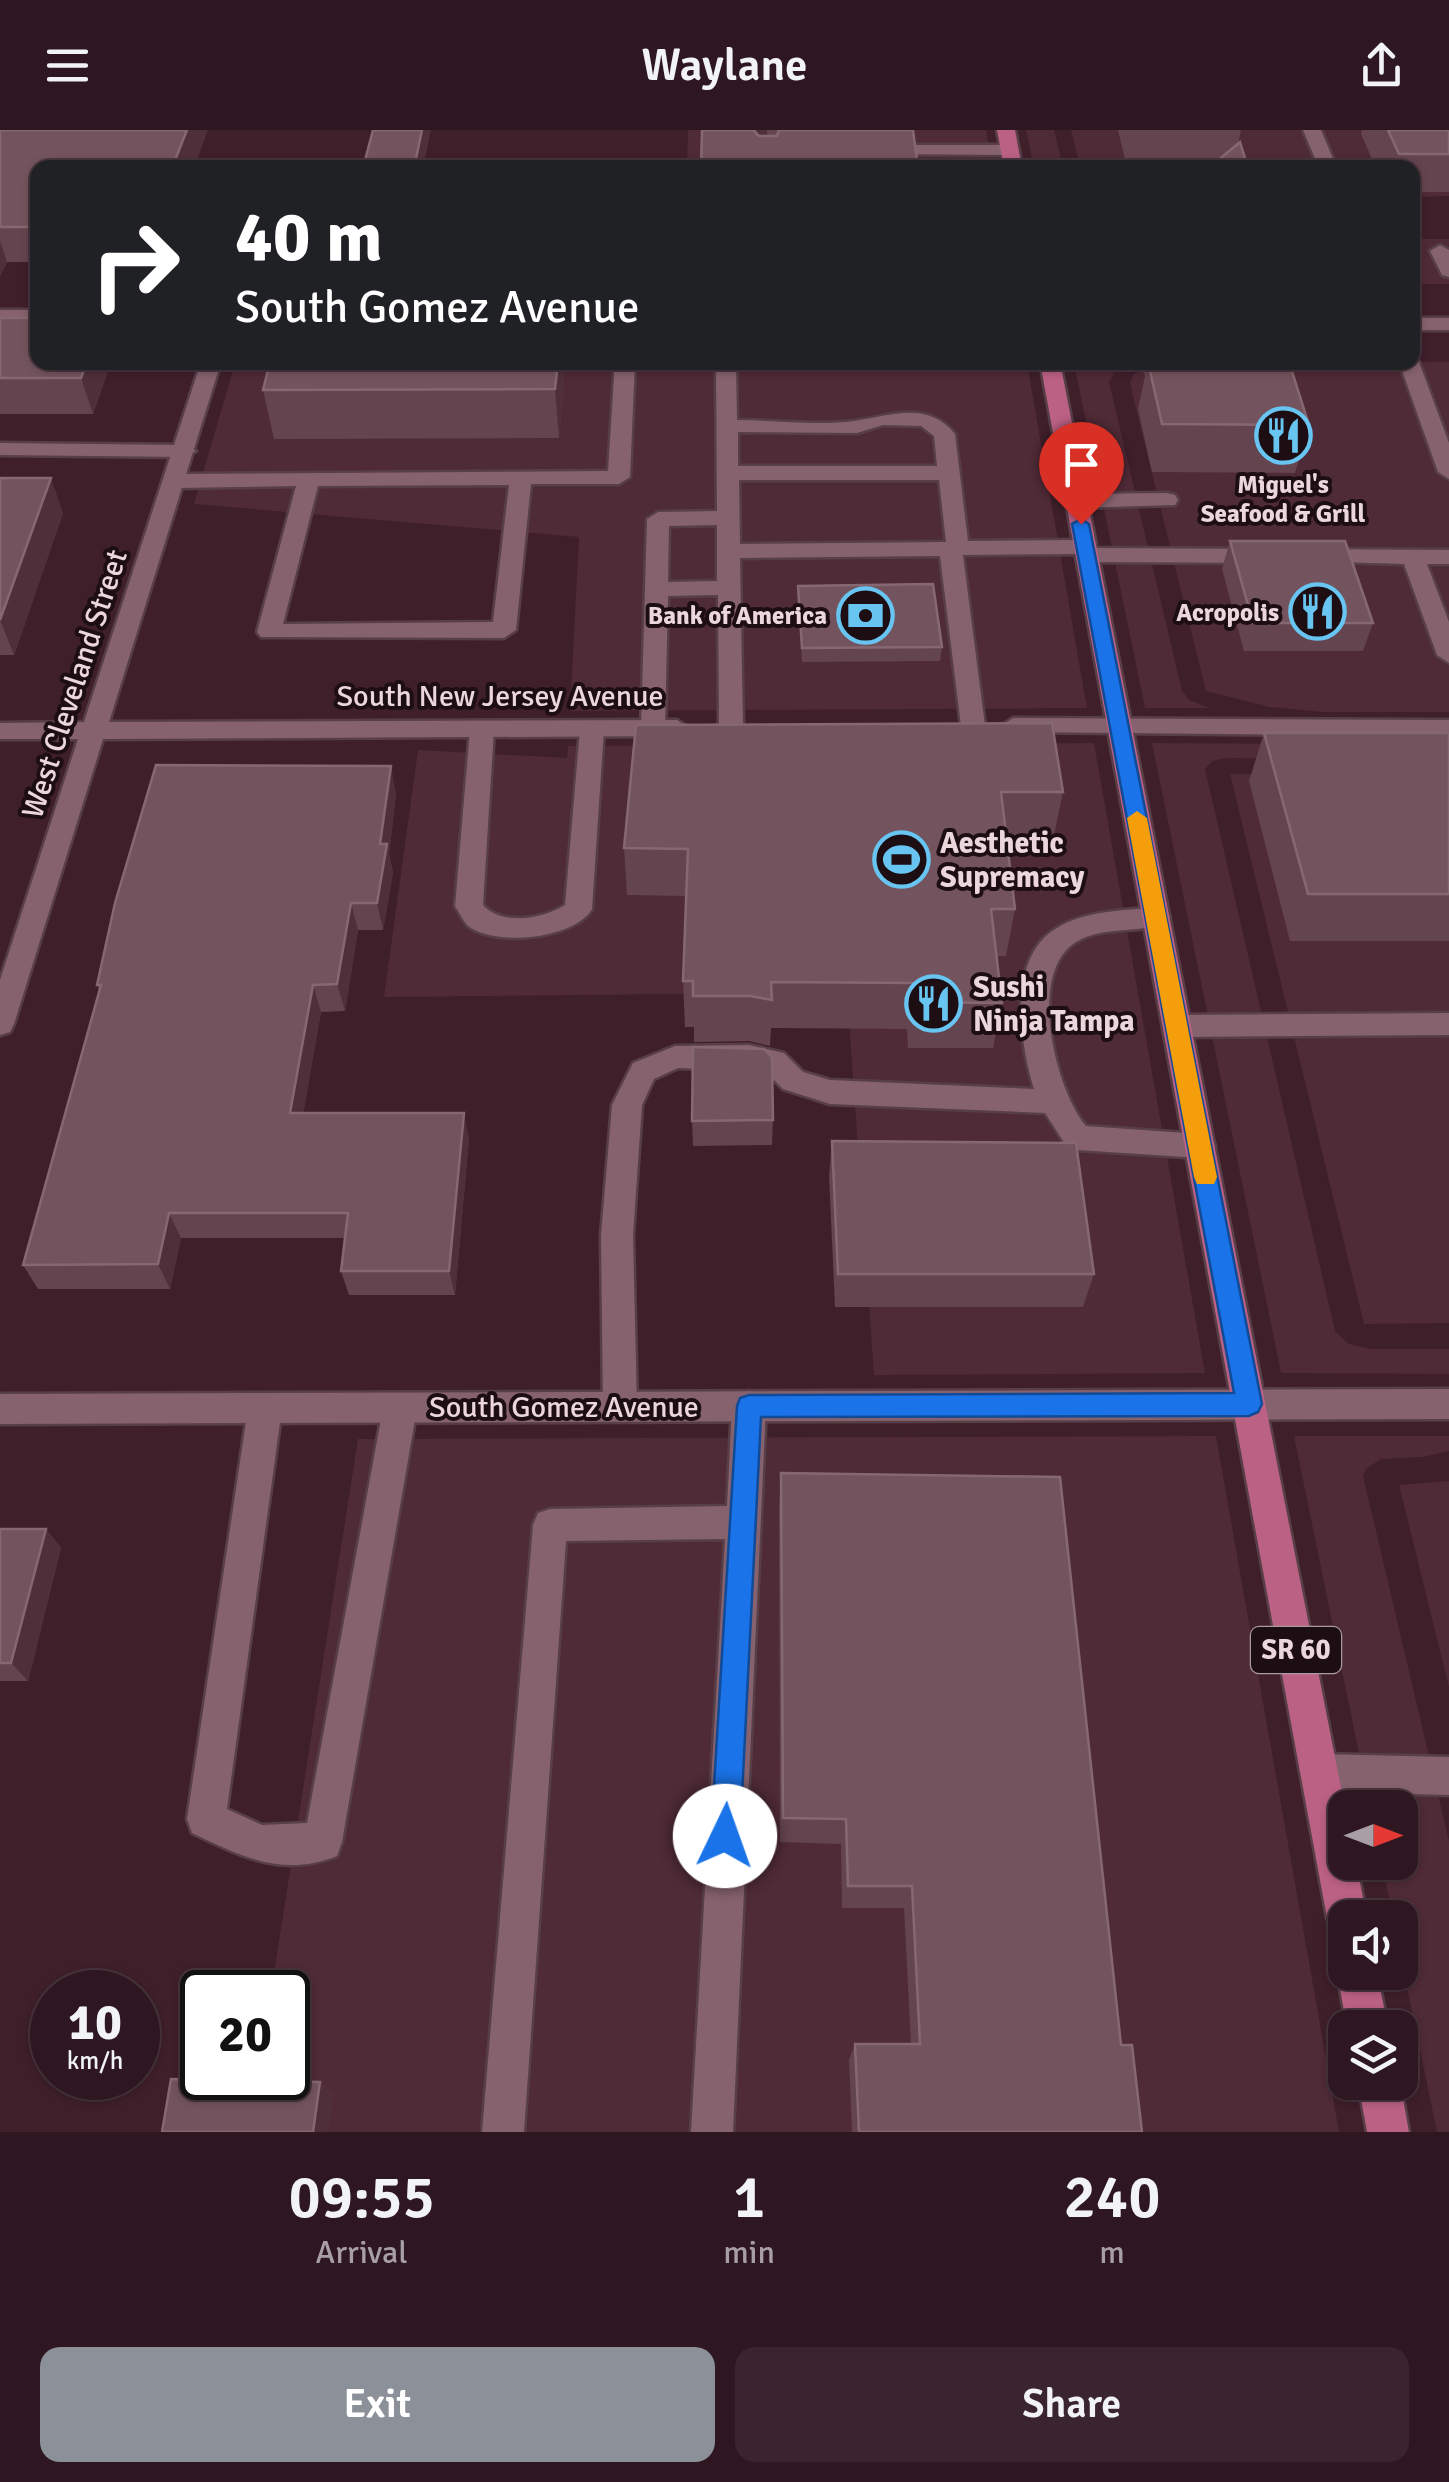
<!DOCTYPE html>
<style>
body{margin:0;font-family:Signika,sans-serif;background:#3a242d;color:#f1f3f6;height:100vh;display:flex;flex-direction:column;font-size:38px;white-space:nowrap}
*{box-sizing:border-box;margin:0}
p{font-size:32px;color:#a79fa5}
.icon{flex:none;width:55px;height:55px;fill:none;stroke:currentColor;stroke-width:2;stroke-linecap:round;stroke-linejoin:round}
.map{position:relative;height:2002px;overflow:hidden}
.details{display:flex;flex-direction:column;background:#2e1720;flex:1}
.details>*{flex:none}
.hud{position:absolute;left:30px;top:30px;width:1390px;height:210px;border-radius:20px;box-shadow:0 2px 8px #0004,0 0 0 2px #49363e;background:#202124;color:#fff;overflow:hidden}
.needle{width:65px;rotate:90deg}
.controls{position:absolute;left:1328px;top:1660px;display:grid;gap:20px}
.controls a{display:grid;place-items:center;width:90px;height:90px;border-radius:20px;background:#2e1720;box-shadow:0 2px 8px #0004,0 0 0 2px #49363e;font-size:50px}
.speed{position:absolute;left:30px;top:1840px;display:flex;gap:20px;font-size:50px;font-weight:700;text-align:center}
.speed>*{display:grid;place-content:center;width:130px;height:130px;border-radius:50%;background:#2e1720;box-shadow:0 2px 8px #0004,0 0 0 2px #49363e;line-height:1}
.speed small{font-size:25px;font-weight:400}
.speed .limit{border:5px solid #111;border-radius:15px;background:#fff;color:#111}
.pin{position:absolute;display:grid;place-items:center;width:85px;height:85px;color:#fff;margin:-102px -42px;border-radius:50% 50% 50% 0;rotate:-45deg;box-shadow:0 0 10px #0007}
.pin .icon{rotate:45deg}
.me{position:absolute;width:110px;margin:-55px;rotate:3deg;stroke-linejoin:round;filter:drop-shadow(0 0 8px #0008)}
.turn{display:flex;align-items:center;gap:35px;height:210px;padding:0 40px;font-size:45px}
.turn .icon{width:130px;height:130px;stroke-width:2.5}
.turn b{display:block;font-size:70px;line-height:85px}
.eta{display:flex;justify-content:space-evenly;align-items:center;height:170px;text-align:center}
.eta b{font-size:60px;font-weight:600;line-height:70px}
.button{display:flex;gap:20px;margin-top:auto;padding:20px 40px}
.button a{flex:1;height:115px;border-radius:20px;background:#8c9099;color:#fff;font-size:40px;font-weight:600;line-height:115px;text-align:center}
.button a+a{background:#3a242d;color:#f1f3f6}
header{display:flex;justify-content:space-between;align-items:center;height:130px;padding:0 40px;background:#2e1720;font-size:45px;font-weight:600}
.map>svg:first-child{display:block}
</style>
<header><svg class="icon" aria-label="menu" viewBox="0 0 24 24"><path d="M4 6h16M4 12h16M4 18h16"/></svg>Waylane<svg class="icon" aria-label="share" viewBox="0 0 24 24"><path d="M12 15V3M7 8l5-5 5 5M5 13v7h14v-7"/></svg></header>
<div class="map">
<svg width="1449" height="2002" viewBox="0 0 1449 2002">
<rect width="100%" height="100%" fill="#3e1f2a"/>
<g fill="#4f2a37">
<polygon points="688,0 986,0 992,37 687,38"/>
<polygon points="1026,0 1054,0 1063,37 1034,37"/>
<polygon points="1071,0 1449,0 1449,66 1413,67 1412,38 1080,37"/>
<rect x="1413" y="109" width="36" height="45"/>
<polygon points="1449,232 1449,582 1323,582 1269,577 1206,561 1134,271 1130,252 1134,244 1161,233"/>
<polygon points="235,233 1027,233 1087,578 570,581 579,407 194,374"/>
<polygon points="1074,233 1124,233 1116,239 1109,252 1182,561 1189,570 1210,578 1145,578"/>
<polygon points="1094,613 1205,1243 874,1245 847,862 384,867 418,620 567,628 568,616"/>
<polygon points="1152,613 1449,615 1449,629 1226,628 1213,631 1205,639 1335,1201 1349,1214 1370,1219 1449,1219 1449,1244 1281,1243"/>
<polygon points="1230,644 1449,644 1449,1193 1364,1194"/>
<polygon points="1216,1306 1339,2002 249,2002 257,1948 288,1948 288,1862 271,1862 358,1309"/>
<polygon points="1294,1306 1449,1306 1449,1321 1423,1327 1381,1329 1366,1339 1363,1346 1449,1711 1449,2002 1437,2002 1400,1823 1400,1788 1393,1787 1382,1733 1400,1732 1400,1678 1370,1677"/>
<polygon points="1449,1351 1449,1557 1399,1355"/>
</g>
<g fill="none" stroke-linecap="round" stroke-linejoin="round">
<defs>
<g id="service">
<polygon points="1303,0 1321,0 1337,38 1319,38"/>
<polygon points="878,15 1010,15 1019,20 1010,25 872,24 872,16"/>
<polygon points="1440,115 1449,120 1449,147 1442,145 1430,121"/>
<polygon points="1412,227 1419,232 1449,313 1449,349 1438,342 1399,232 1412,232"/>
<path d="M 615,232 L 635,232 L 630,347 L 619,354 L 531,354 L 516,500 L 504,508 L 261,507 L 257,502 L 296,356 L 176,358 L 165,351 L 176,344 L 608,341 ZM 509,355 L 493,492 L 283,494 L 318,356 Z"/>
<path d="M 716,232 L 736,232 L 737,290 C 775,290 817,296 854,291 C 891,286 927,270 955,304 L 968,411 L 1085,410 L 1093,412 L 1096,418 L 1266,419 L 1277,426 L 1266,433 L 1087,432 L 1079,430 L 1076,424 L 963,425 L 985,596 L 973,604 L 961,596 L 940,426 L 740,428 L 743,598 L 731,606 L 719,598 L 718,465 L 668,466 L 665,598 L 662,604 L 644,604 L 641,598 L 647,389 L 658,382 L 717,381 ZM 883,295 L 921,296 L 934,306 L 937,336 L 738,336 L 738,302 L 857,303 ZM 739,350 L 939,350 L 946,412 L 740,414 ZM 717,395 L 717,451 L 668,452 L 669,396 Z"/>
<polygon points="0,313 185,315 196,321 185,327 0,325"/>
<polygon points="1167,363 1175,365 1178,370 1175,375 1077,378 1066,371 1077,364"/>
<polygon points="1312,419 1449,420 1449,434 1427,434 1449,492 1449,533 1437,525 1404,434 1304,431 1301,426 1304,421"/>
<path d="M 482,591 L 494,599 L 483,775 C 502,796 543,789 565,775 L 580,599 L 592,591 L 604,599 L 592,779 C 575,809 495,817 468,796 C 463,791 459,782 455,776 L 470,599 Z"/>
<path d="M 1156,777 L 1166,780 L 1170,787 L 1166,794 C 1137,803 1102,796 1076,812 C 1026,843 1056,961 1086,996 L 1200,1004 L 1211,1007 L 1215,1016 L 1211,1025 L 1200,1028 L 1078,1020 L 1067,1017 L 1045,983 L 830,974 L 783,959 L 765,941 L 678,938 L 654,949 L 642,975 L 633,1105 L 637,1277 L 632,1288 L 620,1292 L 608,1288 L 603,1277 L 601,1105 L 612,975 L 633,933 L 675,916 L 749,915 L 784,923 L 803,942 L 830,950 L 1034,959 C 1020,914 1006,827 1057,798 C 1086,780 1123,781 1156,777 Z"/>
<polygon points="1449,883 1449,905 1177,907 1167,904 1163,896 1167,888 1177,885"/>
<polygon points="749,1261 761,1265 766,1276 733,2002 691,2002 725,1409 566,1411 524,2002 482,2002 533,1395 538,1383 550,1379 727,1376 732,1276 737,1265"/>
<path d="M 265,1263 L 277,1267 L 282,1278 L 227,1679 L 262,1695 L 307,1693 L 383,1278 L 388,1267 L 400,1263 L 412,1267 L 417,1278 L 342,1712 L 337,1726 C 282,1748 241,1726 192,1703 L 187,1689 L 248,1278 L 253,1267 Z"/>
<polygon points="1320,1624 1449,1627 1449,1665 1320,1662 1307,1656 1301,1643 1307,1630"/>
</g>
<g id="minor">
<polygon points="201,232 221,232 109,592 677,590 689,598 677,606 103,609 14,894 10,902 0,905 0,850 78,609 0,609 0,593 84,592"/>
<polygon points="1013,588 1449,590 1449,606 1004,602 1001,596"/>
<polygon points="1449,1259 1449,1289 0,1294 0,1264"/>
</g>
<g id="tertiary">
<rect x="0" y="180" width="38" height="12"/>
<rect x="1412" y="188" width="37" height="12"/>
</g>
<g id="primary">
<polygon points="997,0 1015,0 1022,38 1004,38"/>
<polygon points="1040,232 1060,232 1345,1678 1345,1732 1356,1732 1367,1788 1345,1788 1345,1807 1333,1802 1327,1788"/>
<polygon points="1345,1827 1345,1842 1377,1842 1388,1898 1347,1898 1337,1842"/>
<polygon points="1358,1952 1400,1952 1409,2002 1367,2002"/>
</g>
</defs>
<use href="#service" stroke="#573e47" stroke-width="5"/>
<use href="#minor" stroke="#573e47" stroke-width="5"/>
<use href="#tertiary" stroke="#573e47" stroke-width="5"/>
<use href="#primary" stroke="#573e47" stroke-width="5"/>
<use href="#service" fill="#86626e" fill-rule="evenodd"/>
<use href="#minor" fill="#86626e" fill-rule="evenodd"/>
<use href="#tertiary" fill="#86626e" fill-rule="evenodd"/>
<use href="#primary" fill="#bb6184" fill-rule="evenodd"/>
</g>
<g fill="#64444f">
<polygon points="0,0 38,38 38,132 7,132 0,146"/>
<polygon points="702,0 913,0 918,38"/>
<polygon points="1118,0 1241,0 1238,14 1220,29 1125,29"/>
<polygon points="1362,0 1449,0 1449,62 1412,62 1412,38 1376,38 1361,4"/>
<polygon points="0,188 111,232 93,284 0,284"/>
<polygon points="565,232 559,308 274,309 263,260"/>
<polygon points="1145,232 1289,232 1309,295 1295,343 1152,342 1138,279 1145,246 1143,240"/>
<polygon points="0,348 63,383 14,525 0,525"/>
<polygon points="1230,411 1373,493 1363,521 1244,521 1222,439"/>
<polygon points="798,456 942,517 940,531 802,532"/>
<polygon points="636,595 1063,662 1053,710 1007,710 1015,779 1006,826 996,826 1002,873 993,918 908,918 907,899 771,898 770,916 749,911 694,912 694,897 685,897 683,851 686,766 627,765 624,718"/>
<polygon points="1264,603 1449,603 1449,811 1290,811 1249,651"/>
<polygon points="396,664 389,724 393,742 383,800 358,800 345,881 321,882 303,983 469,1008 455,1165 349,1165 341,1141 345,1108 181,1108 170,1159 38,1159 23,1135 99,860 97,855"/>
<polygon points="773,990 772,1015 693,1016 692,991"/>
<polygon points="832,1011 1094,1144 1083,1177 835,1177 829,1046"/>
<polygon points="781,1343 1121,1915 1142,2002 852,2002 849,1930 855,1914 911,1914 904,1778 842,1778 841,1714 780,1712 779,1378"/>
<polygon points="0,1399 46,1399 61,1418 28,1551 0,1551"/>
</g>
<g fill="#4f2f3a">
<polygon points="187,0 208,0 194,38 172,38"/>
<polygon points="422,0 431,0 423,38 414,38"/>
<polygon points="755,0 767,0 767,12 754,21"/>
<polygon points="0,111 7,132 0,146"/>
<polygon points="87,232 111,232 93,284 81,248"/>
<polygon points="558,232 565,232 559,308 555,259"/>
<polygon points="51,348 63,383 14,525 0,490"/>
<polygon points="391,636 396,664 389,724 393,742 383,800 377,773 380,714"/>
<polygon points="351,773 358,800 345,881 337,854"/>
<polygon points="313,855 321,882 299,1008 290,983"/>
<polygon points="464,983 469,1008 455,1165 449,1141"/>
<polygon points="169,1083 181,1108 170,1159 158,1134"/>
<polygon points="46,1399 61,1418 28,1551 11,1533"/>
<polygon points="320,1952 334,1963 329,2002 313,2002"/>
</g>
<g fill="#73545e" stroke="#866872" stroke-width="2.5">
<polygon points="0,0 187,0 172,38 38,38 38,97 0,97"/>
<polygon points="373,0 422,0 414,38 363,38"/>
<polygon points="702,0 755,0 755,2 759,6 777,6 779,0 913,0 918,38 701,38"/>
<polygon points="1388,0 1449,0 1449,24 1399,24"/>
<polygon points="1240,12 1248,38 1209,38"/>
<polygon points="0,188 38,188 38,232 87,232 81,248 0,248"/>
<polygon points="270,232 558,232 555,259 263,260"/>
<polygon points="1148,232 1289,232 1309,295 1162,294"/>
<polygon points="0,348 51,348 0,490"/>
<polygon points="1230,411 1345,411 1373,493 1253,493"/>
<polygon points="933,454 942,517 802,518 798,456"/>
<polygon points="1052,593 1063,662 1001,662 1015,779 991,779 1002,873 914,872 913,853 771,852 772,870 750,866 693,866 693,851 683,851 688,719 624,718 636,595"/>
<polygon points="1264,603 1449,603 1449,764 1308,764"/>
<polygon points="156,635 391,636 380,714 387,714 377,773 351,773 337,854 313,855 290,983 464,983 449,1141 341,1141 348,1083 169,1083 158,1134 23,1135 101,855 97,855 115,773"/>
<polygon points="693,917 764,919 772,927 773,990 692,991"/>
<polygon points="832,1011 1076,1013 1094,1144 838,1144"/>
<polygon points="781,1343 1060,1347 1121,1915 1132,1915 1142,2002 859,2002 855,1914 920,1914 912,1756 848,1756 846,1689 783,1688"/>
<polygon points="0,1399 46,1399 11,1533 0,1533"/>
<polygon points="171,1949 320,1952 313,2002 162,2002"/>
</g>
<polygon fill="#1a73e8" stroke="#114b97" stroke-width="2.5" points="1081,389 1089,394 1262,1274 1258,1282 1249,1286 761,1287 740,1706 736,1716 725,1720 715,1716 711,1706 737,1276 740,1268 749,1265 1234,1263 1072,394"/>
<polygon fill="#f59e0b" points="1137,681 1147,688 1217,1047 1214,1054 1197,1054 1194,1047 1127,688"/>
<defs>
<symbol id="restaurant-ring" viewBox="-11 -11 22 22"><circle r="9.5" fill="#1c0e13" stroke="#68c4f0" stroke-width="1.5"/><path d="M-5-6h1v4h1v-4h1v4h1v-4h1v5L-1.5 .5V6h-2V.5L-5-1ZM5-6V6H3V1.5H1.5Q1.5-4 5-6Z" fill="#68c4f0"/></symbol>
<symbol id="bank-ring" viewBox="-11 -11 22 22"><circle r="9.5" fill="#1c0e13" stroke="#68c4f0" stroke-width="1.5"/><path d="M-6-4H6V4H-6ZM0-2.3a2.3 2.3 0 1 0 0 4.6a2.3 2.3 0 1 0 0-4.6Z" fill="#68c4f0"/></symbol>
<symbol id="stadium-ring" viewBox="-11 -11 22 22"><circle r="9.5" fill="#1c0e13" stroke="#68c4f0" stroke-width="1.5"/><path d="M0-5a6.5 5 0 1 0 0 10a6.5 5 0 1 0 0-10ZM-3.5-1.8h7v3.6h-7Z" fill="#68c4f0"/></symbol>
</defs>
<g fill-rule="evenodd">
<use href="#restaurant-ring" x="1252" y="274" width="63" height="63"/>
<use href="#restaurant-ring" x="1286" y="450" width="63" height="63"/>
<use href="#bank-ring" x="834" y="454" width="63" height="63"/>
<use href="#stadium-ring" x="870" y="698" width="63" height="63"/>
<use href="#restaurant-ring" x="902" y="842" width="63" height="63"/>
</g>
<g text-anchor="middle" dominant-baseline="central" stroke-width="8" stroke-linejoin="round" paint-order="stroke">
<g font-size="25" font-weight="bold" fill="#ebd6dc" stroke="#1c0e13" text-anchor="end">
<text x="1283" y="354" text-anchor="middle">Miguel's<tspan x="1283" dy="29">Seafood &amp; Grill</tspan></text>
<text x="1279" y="482">Acropolis</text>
<text x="827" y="485">Bank of America</text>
</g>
<rect fill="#1c0e13" stroke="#ad9aa0" stroke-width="2.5" x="1251" y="1497" width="90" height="46" rx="8"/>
<g font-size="28" font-weight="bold" fill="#ebd6dc">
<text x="1296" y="1520">SR 60</text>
</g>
<g font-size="30" fill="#ebd6dc" stroke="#1c0e13">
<text transform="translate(75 554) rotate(-72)">West Cleveland Street</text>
<text x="500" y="566">South New Jersey Avenue</text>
<text x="564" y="1277">South Gomez Avenue</text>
</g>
<g font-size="30" font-weight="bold" fill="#ebd6dc" stroke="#1c0e13" text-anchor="start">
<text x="940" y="713">Aesthetic<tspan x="940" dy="34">Supremacy</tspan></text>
<text x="973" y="857">Sushi<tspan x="973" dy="34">Ninja Tampa</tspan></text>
</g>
</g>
</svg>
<div class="controls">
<a><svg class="needle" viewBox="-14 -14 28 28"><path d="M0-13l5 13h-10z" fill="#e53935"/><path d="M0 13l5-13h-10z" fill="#a79fa5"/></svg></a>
<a><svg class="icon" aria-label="sound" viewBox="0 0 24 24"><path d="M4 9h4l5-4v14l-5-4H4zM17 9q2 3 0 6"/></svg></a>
<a><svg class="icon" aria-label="layers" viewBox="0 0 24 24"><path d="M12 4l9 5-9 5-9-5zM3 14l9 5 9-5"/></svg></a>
</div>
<div class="speed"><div>10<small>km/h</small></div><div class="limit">20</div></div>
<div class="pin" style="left:1081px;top:394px;background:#d93025"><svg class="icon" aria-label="arrive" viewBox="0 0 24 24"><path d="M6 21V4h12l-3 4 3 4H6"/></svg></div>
<svg class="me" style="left:725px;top:1706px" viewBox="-20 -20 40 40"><circle r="19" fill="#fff"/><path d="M0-13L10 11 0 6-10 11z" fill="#1a73e8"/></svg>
<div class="hud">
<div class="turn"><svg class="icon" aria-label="right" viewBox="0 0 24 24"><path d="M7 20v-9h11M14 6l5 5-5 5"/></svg><div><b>40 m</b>South Gomez Avenue</div></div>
</div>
</div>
<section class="details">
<div class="eta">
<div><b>09:55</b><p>Arrival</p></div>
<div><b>1</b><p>min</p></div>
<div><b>240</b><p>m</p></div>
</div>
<div class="button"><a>Exit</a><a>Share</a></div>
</section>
